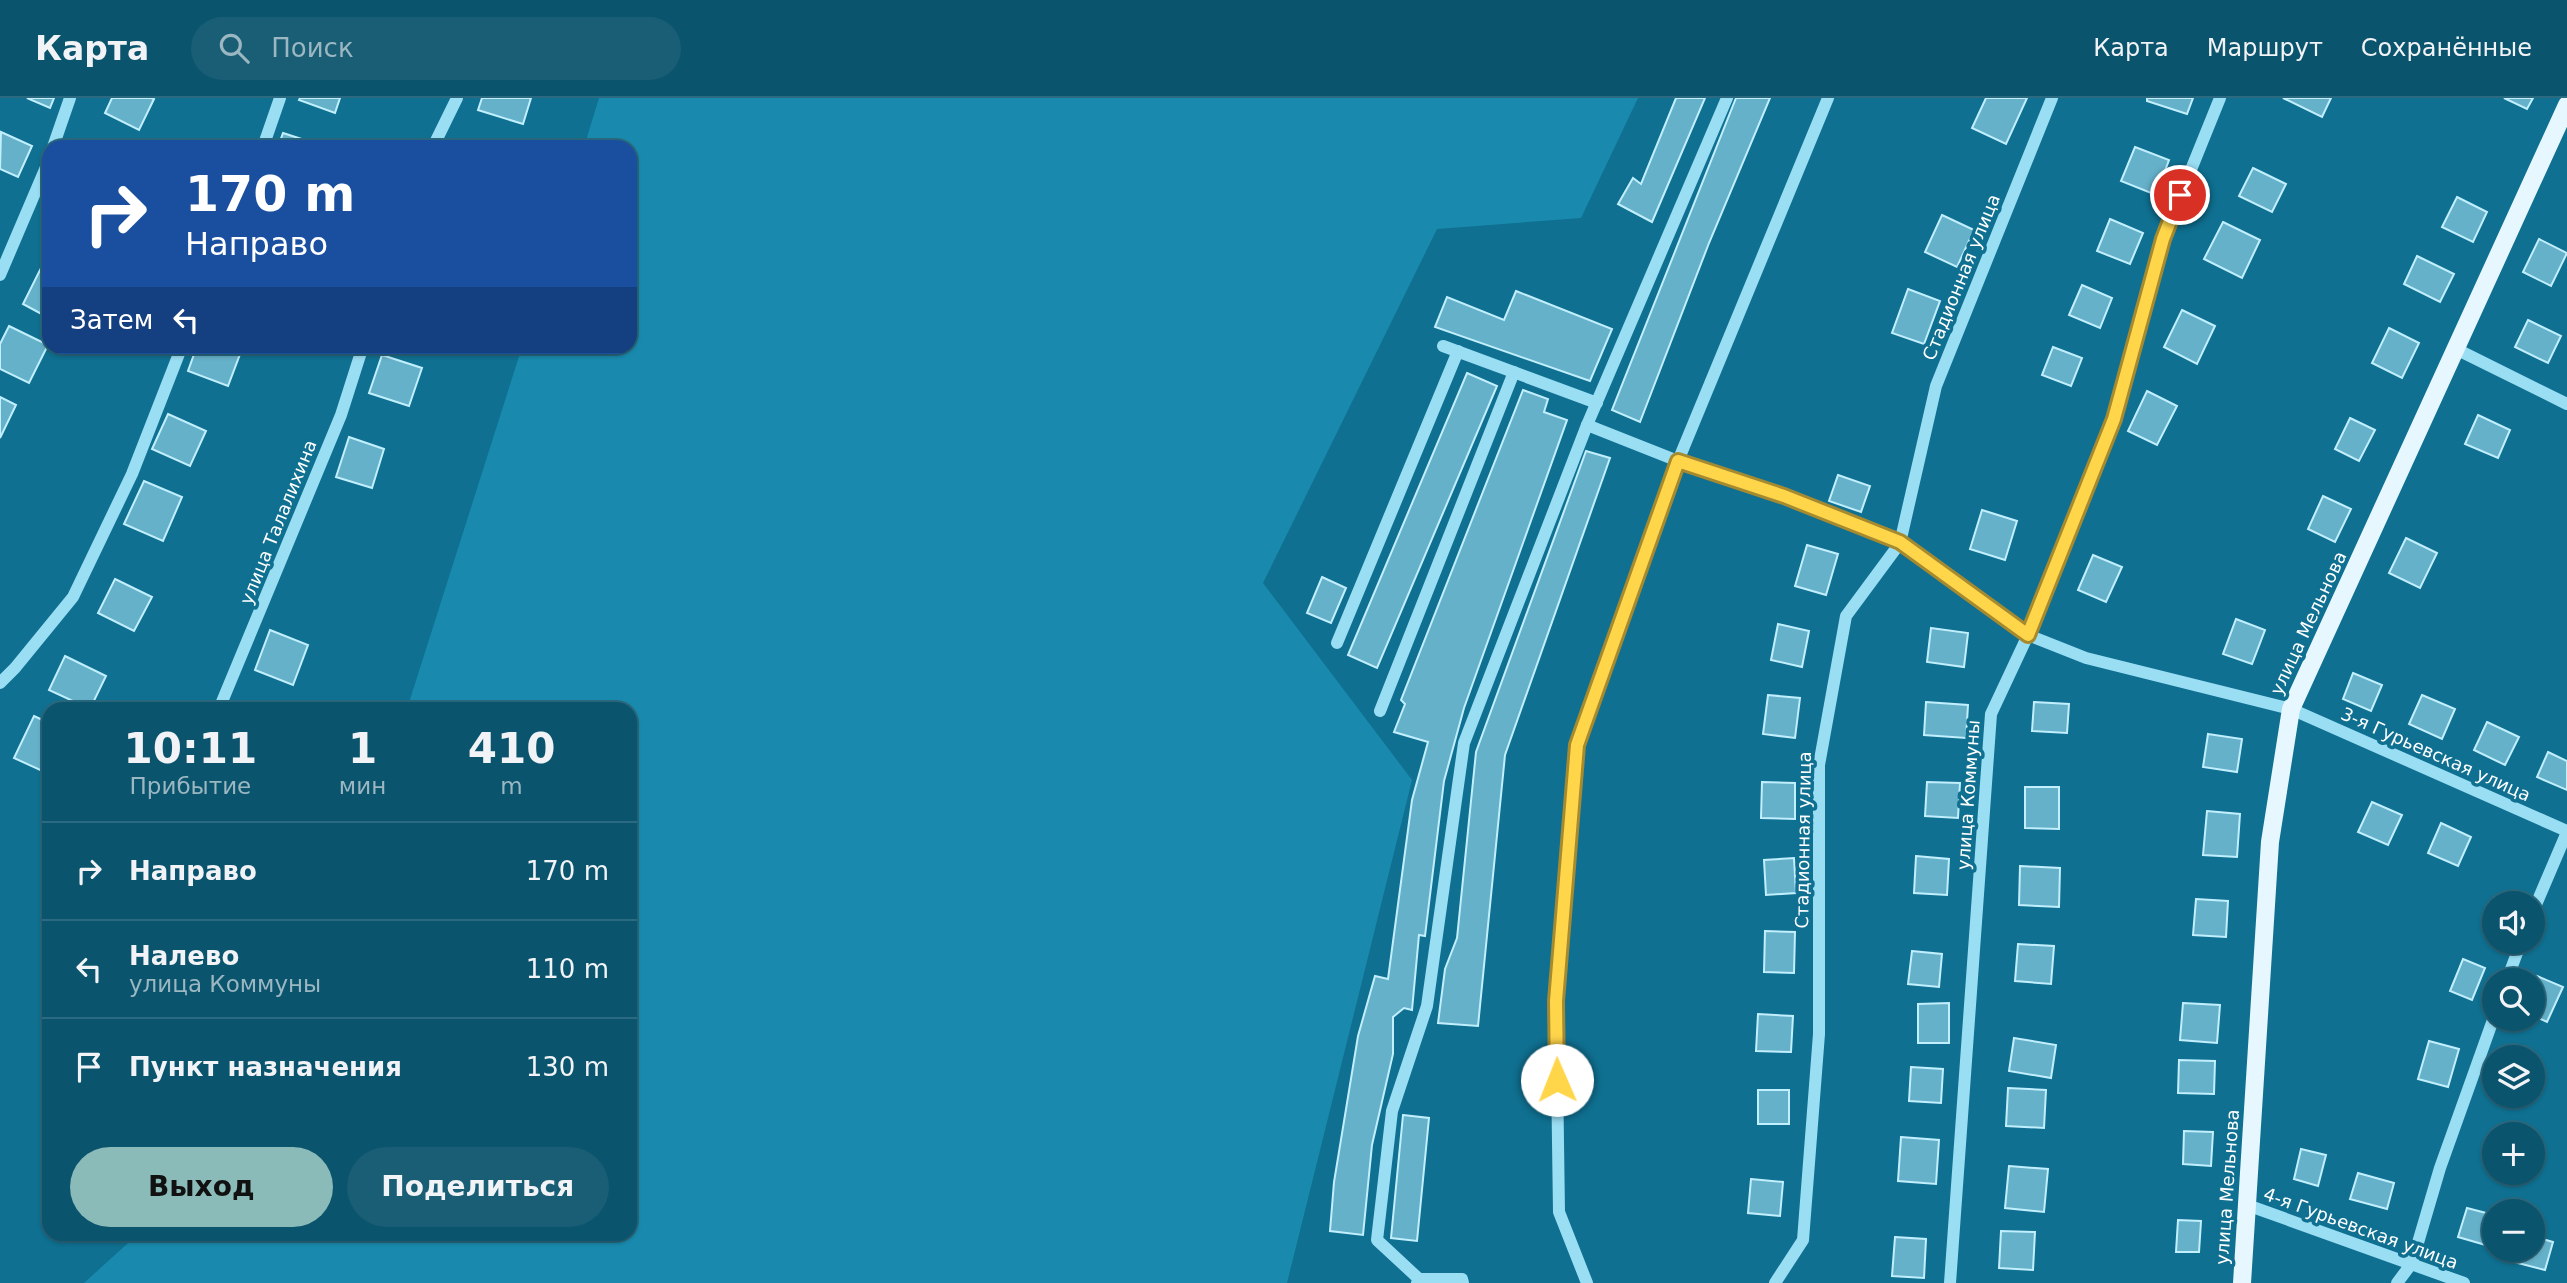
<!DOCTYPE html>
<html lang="ru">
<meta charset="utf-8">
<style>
body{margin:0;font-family:"DejaVu Sans",sans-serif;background:#195e75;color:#f1f3f6;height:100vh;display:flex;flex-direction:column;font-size:26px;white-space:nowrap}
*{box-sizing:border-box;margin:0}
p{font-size:23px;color:#9ab7c2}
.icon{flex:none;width:38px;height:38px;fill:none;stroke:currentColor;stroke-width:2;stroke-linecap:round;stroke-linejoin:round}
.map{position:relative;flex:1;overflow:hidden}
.sheet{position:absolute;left:42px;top:604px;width:595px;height:539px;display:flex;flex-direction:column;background:#0b546d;border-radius:21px;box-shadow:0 2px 5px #0004,0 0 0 2px #2b6a80}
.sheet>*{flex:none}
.top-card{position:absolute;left:42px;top:42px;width:595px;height:214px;border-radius:21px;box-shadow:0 2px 5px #0004,0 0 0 2px #2b6a80;background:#1a4fa0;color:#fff;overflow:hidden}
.buttons{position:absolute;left:2482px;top:793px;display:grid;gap:14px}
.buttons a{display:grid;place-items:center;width:63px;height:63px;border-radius:50%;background:#0b546d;box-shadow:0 2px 5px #0004,0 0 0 2px #2b6a80;font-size:35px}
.pin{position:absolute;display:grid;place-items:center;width:60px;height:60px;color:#fff;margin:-30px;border:4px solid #fff;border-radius:50%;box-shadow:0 2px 7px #0007}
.me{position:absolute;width:77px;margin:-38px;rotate:359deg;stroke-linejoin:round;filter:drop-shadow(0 0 5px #0008)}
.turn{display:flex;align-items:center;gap:24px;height:147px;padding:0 28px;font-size:32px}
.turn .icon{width:91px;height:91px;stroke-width:2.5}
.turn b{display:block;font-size:49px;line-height:60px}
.then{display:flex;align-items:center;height:66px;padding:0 28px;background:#0003;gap:14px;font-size:26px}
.eta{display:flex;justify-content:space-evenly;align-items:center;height:119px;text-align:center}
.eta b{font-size:42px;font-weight:600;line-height:49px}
.button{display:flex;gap:14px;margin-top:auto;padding:14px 28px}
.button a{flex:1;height:80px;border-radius:42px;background:#8bbbb9;color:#111;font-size:28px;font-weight:600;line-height:80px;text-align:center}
.button a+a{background:#195e75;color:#f1f3f6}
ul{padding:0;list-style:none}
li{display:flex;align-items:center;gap:21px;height:98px;padding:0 28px;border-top:2px solid #2b6a80}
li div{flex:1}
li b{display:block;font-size:26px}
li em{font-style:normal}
header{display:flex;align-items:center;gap:42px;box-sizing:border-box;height:98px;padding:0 35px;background:#0b546d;border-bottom:2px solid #2b6a80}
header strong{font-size:33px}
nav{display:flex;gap:38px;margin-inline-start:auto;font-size:24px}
.search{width:490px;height:63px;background:#195e75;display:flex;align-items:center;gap:18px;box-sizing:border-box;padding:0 24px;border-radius:38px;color:#9ab7c2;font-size:26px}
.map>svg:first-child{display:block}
</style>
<header>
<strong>Карта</strong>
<div class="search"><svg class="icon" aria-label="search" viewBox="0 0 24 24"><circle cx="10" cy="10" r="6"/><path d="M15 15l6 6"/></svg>Поиск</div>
<nav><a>Карта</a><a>Маршрут</a><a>Сохранённые</a></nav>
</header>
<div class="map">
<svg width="2567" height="1185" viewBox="0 0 2567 1185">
<rect width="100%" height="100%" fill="#0f7091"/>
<polygon fill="#198aae" points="599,0 1638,0 1581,120 1437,131 1263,485 1412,682 1287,1185 84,1185 138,1136 630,1136 630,611 407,611 522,249 630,248 630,49 584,49"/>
<g fill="#65b1ca" stroke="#c1effe" stroke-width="2">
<polygon points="27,0 54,0 50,10"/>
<polygon points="112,0 151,0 154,1 139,32 105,15"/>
<polygon points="300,0 340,0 335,15 299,2"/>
<polygon points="482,0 531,0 523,26 478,12"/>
<polygon points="1676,0 1705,0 1652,124 1618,106 1633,80 1641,86"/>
<polygon points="1736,0 1770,0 1709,145 1640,324 1612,312"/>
<polygon points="1986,0 2027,0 2006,46 1972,30"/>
<polygon points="2147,0 2193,0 2187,16 2147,3"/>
<polygon points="2283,0 2331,0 2322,19"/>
<polygon points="2504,0 2533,0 2527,11"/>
<polygon points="1,34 32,48 18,79 0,71"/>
<polygon points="283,35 317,46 316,49 278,49"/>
<polygon points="2135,49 2169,62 2156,97 2121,83"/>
<polygon points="2253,70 2286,86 2272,114 2239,98"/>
<polygon points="2457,99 2487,114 2473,144 2442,129"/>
<polygon points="1942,117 1974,132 1957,169 1925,154"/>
<polygon points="2110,121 2143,135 2130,166 2097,153"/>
<polygon points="2223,124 2260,142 2242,180 2204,161"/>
<polygon points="2539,141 2567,155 2551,188 2523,174"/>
<polygon points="2417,158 2454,176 2440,204 2404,186"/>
<polygon points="41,170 49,174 49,220 23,206"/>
<polygon points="2082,187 2112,200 2100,230 2069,217"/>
<polygon points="1908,191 1940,203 1924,246 1892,235"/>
<polygon points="1516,193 1612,231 1590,283 1435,229 1447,199 1504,222"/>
<polygon points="2182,212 2215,228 2197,266 2164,249"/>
<polygon points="2528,222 2561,238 2548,265 2515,249"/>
<polygon points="9,228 48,247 29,285 0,271 0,246"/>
<polygon points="2389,230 2419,245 2402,280 2372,265"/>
<polygon points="197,248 236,248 242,251 228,288 188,273"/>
<polygon points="2053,249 2082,260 2071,288 2042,277"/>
<polygon points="382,257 422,270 409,308 369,295"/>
<polygon points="1467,275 1497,288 1377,570 1348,557"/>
<polygon points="1523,292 1548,301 1544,314 1567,322 1464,610 1444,683 1425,838 1419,837 1412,912 1404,910 1393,919 1393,956 1372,1047 1363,1137 1330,1133 1334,1084 1358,938 1375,878 1388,881 1412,702 1428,644 1394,634 1405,606 1401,602"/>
<polygon points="2147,293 2177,308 2157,347 2128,333"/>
<polygon points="0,299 16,307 0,340"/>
<polygon points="168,316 206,333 190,368 152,351"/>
<polygon points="2478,317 2510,332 2498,360 2465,346"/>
<polygon points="2350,320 2375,332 2359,363 2335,351"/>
<polygon points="349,339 384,351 372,390 336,379"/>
<polygon points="1586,353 1610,360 1505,657 1478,928 1438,925 1445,871 1457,840 1476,654"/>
<polygon points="1838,377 1870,388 1861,414 1829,403"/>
<polygon points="144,383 182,399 163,443 124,426"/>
<polygon points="2323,398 2351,411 2335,444 2308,431"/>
<polygon points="1982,412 2017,423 2005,462 1970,451"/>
<polygon points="2406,440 2437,455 2420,490 2389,475"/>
<polygon points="1807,447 1838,456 1826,497 1795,488"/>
<polygon points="2093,457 2122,469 2106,504 2078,492"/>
<polygon points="1322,479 1346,490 1331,525 1307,515"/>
<polygon points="115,481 152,499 134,533 98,515"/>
<polygon points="2236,521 2265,532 2252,566 2223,556"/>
<polygon points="1778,526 1809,533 1802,569 1771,562"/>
<polygon points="1931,530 1968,535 1964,569 1927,564"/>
<polygon points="270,532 308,547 293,587 255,572"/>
<polygon points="65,558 106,578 90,611 49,592"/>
<polygon points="2353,575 2382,587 2371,613 2343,601"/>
<polygon points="1768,597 1800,600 1795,640 1763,636"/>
<polygon points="2422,597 2455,611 2442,641 2409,626"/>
<polygon points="1926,604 1968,607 1966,640 1924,637"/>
<polygon points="2034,604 2069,606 2067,635 2032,633"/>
<polygon points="34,618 49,625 49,676 14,660"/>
<polygon points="2487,624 2519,639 2505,667 2474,652"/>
<polygon points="2208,636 2242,641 2237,674 2203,669"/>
<polygon points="2548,654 2567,663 2567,692 2537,679"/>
<polygon points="1762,684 1795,685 1795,721 1761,720"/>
<polygon points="1927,684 1960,685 1958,720 1925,718"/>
<polygon points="2025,689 2059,689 2059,731 2025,730"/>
<polygon points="2372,704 2402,717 2388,747 2358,734"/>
<polygon points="2207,713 2240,716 2237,759 2203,757"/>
<polygon points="2441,725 2471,739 2458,768 2428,755"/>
<polygon points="1916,758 1949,761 1947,797 1914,795"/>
<polygon points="1794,760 1796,795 1766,797 1764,762"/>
<polygon points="2020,768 2060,770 2059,809 2019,807"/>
<polygon points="2196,801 2228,803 2226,839 2193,837"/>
<polygon points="1765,833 1795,834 1794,875 1764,874"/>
<polygon points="2018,846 2054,848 2051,886 2015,883"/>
<polygon points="1912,853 1942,856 1939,889 1908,886"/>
<polygon points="2463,861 2485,870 2472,902 2450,893"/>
<polygon points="2537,878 2563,889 2547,924 2532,917 2532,890"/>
<polygon points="1949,905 1949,945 1918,945 1918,906"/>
<polygon points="2183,905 2220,907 2217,945 2180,942"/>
<polygon points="1758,916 1793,918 1791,954 1756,953"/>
<polygon points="2014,940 2056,947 2051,980 2009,973"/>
<polygon points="2429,943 2459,951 2448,989 2418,981"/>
<polygon points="2179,962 2215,963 2214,996 2178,995"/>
<polygon points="1911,969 1943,971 1941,1005 1909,1003"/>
<polygon points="2008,990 2046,992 2044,1030 2006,1028"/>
<rect x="1758" y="992" width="31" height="34"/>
<polygon points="1403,1017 1429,1020 1417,1143 1391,1140"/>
<polygon points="2184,1033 2213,1034 2211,1068 2183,1066"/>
<polygon points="1901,1039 1939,1042 1936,1086 1898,1083"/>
<polygon points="2301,1051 2326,1057 2318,1088 2294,1081"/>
<polygon points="2009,1068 2048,1071 2044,1114 2005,1110"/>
<polygon points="2358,1075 2394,1085 2387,1111 2350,1101"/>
<polygon points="1751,1081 1783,1084 1780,1118 1748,1115"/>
<polygon points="2467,1110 2494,1117 2494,1131 2489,1148 2458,1139"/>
<polygon points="2178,1122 2201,1123 2199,1154 2176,1154"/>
<polygon points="2001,1133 2035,1134 2033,1172 1999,1170"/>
<polygon points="2532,1138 2553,1144 2545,1172 2514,1164 2518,1152 2532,1152"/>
<polygon points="1895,1139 1926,1141 1924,1180 1892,1178"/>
</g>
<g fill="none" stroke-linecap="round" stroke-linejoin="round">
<g stroke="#9adef4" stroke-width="12">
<polyline points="53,49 70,0"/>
<polyline points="263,49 280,0"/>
<polyline points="433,49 457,0"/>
<polyline points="0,177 49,62"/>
<polyline points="1443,248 1597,305"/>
<polyline points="2456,251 2567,306"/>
<polyline points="1587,327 1678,363 1784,398 1900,445 2028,537 2086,560 2291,611 2567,733"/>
<polyline points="1337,545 1458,253"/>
<polyline points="0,585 15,570 73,499 132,376 182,248"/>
<polyline points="219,611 341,317 363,248"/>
<polyline points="1380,613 1514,274"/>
<polyline points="2532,816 2567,734"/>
<polyline points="2507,882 2521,844"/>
<polyline points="2247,1107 2464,1185"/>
<polyline points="1419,1181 1462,1181 1463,1185"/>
<polyline points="1417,1185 1419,1181 1377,1142 1392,1013 1427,908 1464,645 1587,327 1727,0"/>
<polyline points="1587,1185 1559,1114 1556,903 1577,647 1678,363 1828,0"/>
<polyline points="1775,1185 1803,1142 1819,936 1819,667 1846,518 1900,445 1936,288 2052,0"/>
<polyline points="1950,1185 1991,616 2028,537 2114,321 2163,141 2220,0"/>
<polyline points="2397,1185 2412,1165 2440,1070 2494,919"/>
</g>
<polyline stroke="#e6f7ff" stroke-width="18" points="2242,1185 2270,744 2291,611 2567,7"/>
</g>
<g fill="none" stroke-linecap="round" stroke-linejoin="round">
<defs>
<polyline id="route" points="1557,982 1556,903 1577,647 1678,363 1784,398 1900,444 2028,537 2114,321 2163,141 2180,97"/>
</defs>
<use href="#route" stroke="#a68a30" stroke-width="18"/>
<use href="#route" stroke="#ffd54a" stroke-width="12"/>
</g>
<g text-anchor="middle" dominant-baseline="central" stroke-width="7" stroke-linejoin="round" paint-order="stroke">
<g font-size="18" fill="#fff" stroke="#0f7091">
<text transform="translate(1961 179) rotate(-68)">Стадионная улица</text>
<text transform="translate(278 424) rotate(-68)">улица Талалихина</text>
<text transform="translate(2308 525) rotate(-65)">улица Мельнова</text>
<text transform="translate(2436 656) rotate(24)">3-я Гурьевская улица</text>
<text transform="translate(1968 697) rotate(-86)">улица Коммуны</text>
<text transform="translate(1803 742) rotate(-89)">Стадионная улица</text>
<text transform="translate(2227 1089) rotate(-86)">улица Мельнова</text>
<text transform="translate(2361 1130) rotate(20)">4-я Гурьевская улица</text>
</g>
</g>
</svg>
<div class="buttons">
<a><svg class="icon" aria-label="sound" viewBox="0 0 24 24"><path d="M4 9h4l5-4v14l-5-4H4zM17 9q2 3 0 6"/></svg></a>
<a><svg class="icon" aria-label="search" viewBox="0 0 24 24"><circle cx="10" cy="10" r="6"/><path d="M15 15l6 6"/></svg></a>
<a><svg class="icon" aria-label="layers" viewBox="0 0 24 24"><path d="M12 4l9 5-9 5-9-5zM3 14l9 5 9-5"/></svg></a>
<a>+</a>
<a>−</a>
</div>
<div class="pin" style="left:2180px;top:97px;background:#d93025"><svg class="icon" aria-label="arrive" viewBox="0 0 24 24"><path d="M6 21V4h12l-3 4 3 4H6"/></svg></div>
<svg class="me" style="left:1557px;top:982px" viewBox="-20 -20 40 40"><circle r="19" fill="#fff"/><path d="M0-13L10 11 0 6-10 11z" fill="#ffd54a"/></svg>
<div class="top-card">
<div class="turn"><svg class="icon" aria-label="right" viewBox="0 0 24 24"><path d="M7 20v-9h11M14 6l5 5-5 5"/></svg><div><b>170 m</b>Направо</div></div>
<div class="then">Затем<svg class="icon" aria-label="left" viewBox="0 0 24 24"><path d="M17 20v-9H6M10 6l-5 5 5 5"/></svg></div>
</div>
<section class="sheet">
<div class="eta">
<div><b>10:11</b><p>Прибытие</p></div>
<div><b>1</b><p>мин</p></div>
<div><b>410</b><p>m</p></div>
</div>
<ul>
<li><svg class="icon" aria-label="right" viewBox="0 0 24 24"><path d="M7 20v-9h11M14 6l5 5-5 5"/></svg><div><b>Направо</b></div><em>170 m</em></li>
<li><svg class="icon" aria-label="left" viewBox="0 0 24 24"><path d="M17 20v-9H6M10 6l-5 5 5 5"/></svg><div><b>Налево</b><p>улица Коммуны</p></div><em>110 m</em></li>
<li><svg class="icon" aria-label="arrive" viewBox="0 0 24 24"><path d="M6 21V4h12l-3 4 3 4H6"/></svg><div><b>Пункт назначения</b></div><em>130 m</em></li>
</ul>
<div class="button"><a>Выход</a><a>Поделиться</a></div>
</section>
</div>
